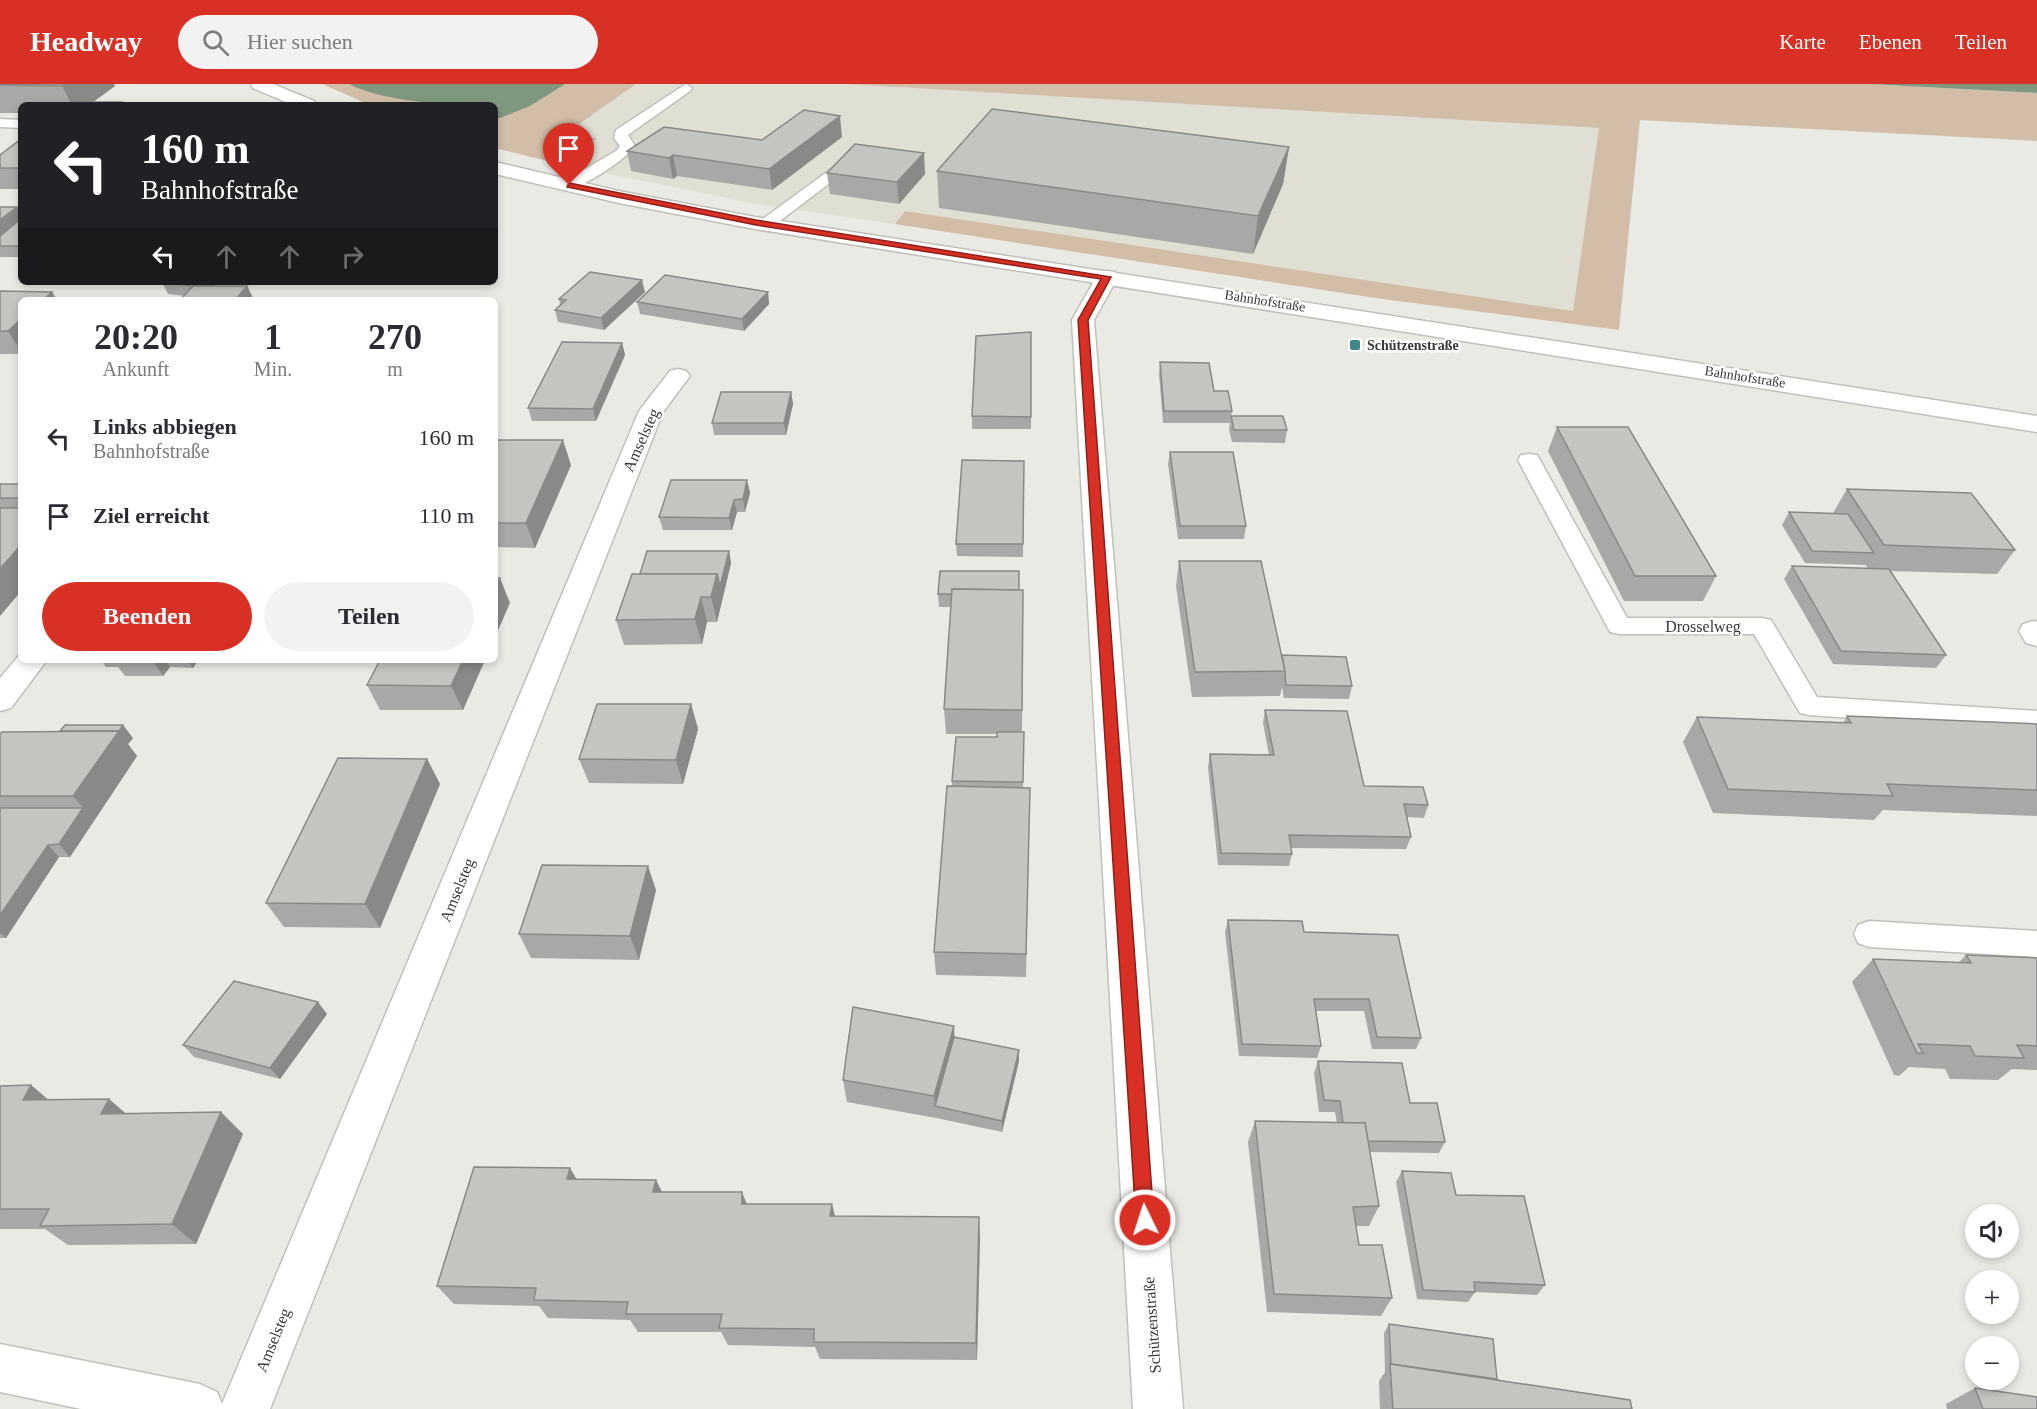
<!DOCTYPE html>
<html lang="de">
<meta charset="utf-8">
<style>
body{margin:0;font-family:Georgia,serif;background:#f2f2f3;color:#2b2b33;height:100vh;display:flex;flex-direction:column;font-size:22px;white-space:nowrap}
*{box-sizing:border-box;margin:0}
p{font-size:20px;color:#7c7c81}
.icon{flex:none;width:33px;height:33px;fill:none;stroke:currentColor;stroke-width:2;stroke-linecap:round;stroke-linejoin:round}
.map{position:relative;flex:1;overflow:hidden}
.drawer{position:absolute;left:18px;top:213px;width:480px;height:366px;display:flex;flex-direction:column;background:#fff;border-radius:9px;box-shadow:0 3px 9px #0003}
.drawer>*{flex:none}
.top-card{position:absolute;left:18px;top:18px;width:480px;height:183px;border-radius:9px;box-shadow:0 3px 9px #0003;background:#202124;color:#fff;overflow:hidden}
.tools{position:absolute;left:1965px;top:1120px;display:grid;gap:12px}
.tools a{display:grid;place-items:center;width:54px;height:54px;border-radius:50%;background:#fff;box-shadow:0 3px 9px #0003;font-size:30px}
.pin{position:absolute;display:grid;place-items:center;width:51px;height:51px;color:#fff;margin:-62px -26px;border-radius:50% 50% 50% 0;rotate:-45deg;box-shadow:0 0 6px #0007}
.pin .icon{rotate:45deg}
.me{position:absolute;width:66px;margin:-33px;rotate:356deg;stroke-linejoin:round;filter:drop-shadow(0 0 4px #0008)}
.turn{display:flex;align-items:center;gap:21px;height:126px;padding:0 24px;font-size:27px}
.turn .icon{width:78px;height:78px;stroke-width:2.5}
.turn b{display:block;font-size:42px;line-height:51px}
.lanes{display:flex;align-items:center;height:57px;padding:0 24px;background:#0003;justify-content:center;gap:30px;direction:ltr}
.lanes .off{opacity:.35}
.eta{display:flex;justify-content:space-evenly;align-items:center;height:102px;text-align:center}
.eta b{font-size:36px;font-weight:700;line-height:42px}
.button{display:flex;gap:12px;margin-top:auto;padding:12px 24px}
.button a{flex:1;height:69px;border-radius:36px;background:#d93025;color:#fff;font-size:24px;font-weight:700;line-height:69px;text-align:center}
.button a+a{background:#f2f2f3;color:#2b2b33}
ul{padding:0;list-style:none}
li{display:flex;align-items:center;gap:18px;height:78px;padding:0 24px}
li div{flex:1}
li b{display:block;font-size:22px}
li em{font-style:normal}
header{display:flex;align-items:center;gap:36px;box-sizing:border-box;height:84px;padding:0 30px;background:#d93025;color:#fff}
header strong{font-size:28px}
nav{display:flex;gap:33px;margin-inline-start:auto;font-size:21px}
.search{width:420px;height:54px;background:#f2f2f3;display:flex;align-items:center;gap:15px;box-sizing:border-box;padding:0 21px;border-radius:33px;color:#7c7c81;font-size:22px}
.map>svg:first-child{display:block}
</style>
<header>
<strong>Headway</strong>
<div class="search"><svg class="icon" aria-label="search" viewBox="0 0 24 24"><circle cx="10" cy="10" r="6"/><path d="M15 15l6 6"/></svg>Hier suchen</div>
<nav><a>Karte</a><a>Ebenen</a><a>Teilen</a></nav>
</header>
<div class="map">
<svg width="2037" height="1325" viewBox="0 0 2037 1325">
<rect width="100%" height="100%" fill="#eaeae5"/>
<polygon fill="#dfdfd3" points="636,0 846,0 1600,44 1573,227 906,127 895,140 756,120 556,79 596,55 567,49"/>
<g fill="#d2bea8">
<polygon points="322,0 636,0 568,48 597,55 556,79 495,64 495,21 370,21"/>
<polygon points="846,0 1868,0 2037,9 2037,57 1640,36 1619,246 1375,214 895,140 905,127 1573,227 1599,44"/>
</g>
<g fill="#7f987f">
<path d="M 349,0 L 565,0 L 530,22 L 500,34 L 495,34 L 495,21 C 455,21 384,19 349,0 Z"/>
<polygon points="1868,0 2037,0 2037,9"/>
</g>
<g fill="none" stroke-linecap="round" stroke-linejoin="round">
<defs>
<g id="lane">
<path d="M 686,0 L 692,4 L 690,7 L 628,51 L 635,62 C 626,75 579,108 563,104 L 561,101 L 563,98 L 616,67 L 620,62 L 614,54 L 616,46 Z"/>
<polygon points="0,35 21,36 21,44 0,43"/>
<polygon points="856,67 864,72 861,75 772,143 760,143 758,140 760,137"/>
<polygon points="1529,370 1537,371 1540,376 1627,534 1762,534 1771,536 1817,613 2037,627 2037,647 1809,631 1800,629 1754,550 1619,550 1610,548 1518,376 1521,371"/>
<polygon points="1869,837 2037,847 2037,873 1869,863 1858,859 1854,850 1858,841"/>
</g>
<g id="street">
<polygon points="1107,187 1115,188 1118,193 1094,236 1183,1325 1133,1325 1072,236 1099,188"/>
<polygon points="678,285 686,287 690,292 663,328 270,1325 81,1325 0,1308 0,1260 200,1300 217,1308 222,1320 639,327 670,287"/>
<polygon points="2034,537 2037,538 2037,562 2026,559 2019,547 2023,540"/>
<polygon points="21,569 21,576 47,576 11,624 0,627 0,594"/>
</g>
<g id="secondary">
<polygon points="251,0 273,0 314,17 317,21 293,21 253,4"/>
<polygon points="495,78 619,107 755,133 2037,332 2037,348 755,145 619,119 495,90"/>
</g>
</defs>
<use href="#lane" stroke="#c0c0bb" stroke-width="3"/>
<use href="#street" stroke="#c0c0bb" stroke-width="3"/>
<use href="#secondary" stroke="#c0c0bb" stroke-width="3"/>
<use href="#lane" fill="#fff" fill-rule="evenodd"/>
<use href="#street" fill="#fff" fill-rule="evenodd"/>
<use href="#secondary" fill="#fff" fill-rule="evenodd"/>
</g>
<g fill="#a8a9a6">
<polygon points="0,0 114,0 115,2 93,18 122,18 124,21 21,21 21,29 0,29"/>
<polygon points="842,53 772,106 677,92 673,95 631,87 627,67 762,56"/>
<polygon points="21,55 21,105 0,105 0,71"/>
<polygon points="1289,63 1283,100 1253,170 939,124 937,87"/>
<polygon points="827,89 925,90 899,120 830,110"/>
<polygon points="0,123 17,123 21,130 21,173 0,173"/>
<polygon points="162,198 219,198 213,202 247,202 254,216 180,216 184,212 168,210"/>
<polygon points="0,207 52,208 57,216 21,216 21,270 0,270"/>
<polygon points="645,208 604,246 558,238 555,226 560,221 559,215"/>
<polygon points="768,208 769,220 744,247 640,230 637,218"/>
<polygon points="1031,248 1031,345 972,345 972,332"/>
<polygon points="622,259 625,271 596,337 532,337 528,324"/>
<polygon points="1160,278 1214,307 1232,327 1230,339 1163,339 1159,290"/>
<polygon points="791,308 793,320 786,351 714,351 712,339"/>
<polygon points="1231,332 1287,346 1285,359 1232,358 1229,345"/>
<polygon points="1557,343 1716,492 1703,517 1624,517 1548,367"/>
<polygon points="495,356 571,381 535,464 495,463"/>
<polygon points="1170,368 1246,442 1244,455 1178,455 1168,380"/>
<polygon points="1024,377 1023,473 957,472 956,460"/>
<polygon points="747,396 750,409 745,428 737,428 732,446 663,446 659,433"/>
<polygon points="0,400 21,400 21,507 0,532"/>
<polygon points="1847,405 2015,466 1997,490 1890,487 1946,571 1936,584 1833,580 1784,495 1792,482 1868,485 1866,481 1805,479 1782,441 1789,428 1833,429"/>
<polygon points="729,467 731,479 717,538 707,538 702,560 624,561 616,536 640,490"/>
<polygon points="1179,477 1282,571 1352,602 1349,615 1284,614 1282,603 1280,612 1192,613 1176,502"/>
<polygon points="1023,506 1022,648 1024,648 1023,704 1030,704 1026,893 936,891 934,868 952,702 952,697 997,653 997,650 946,650 944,625 951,523 939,523 938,510"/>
<polygon points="101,576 198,576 193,584 170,583 163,592 125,592 118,583 106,583"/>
<polygon points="380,576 485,576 463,626 380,626 367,601"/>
<polygon points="691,620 698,645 683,700 589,699 579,675"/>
<polygon points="1265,626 1364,702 1428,721 1424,734 1407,733 1411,753 1406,765 1291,764 1292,770 1289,782 1218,781 1208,683 1210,670 1269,671 1263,639"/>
<polygon points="1847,632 2037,640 2037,732 1883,726 1874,736 1713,729 1683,658 1697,633 1843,639"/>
<polygon points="0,650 133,654 128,660 137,672 70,773 59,773 6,854 0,854"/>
<polygon points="427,675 440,700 380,844 284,843 266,819"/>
<polygon points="656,806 639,876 531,874 519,850"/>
<polygon points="1228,836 1304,848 1421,954 1416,965 1372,965 1364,927 1316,927 1321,962 1317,974 1239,972 1225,848"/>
<polygon points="1966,871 2037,874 2037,986 2012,985 1998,996 1950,995 1945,985 1909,983 1899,992 1894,991 1852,898 1873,875 1958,879"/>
<polygon points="327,930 280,995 194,973 183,961"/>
<polygon points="954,953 1019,977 1002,1048 936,1034 847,1018 843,996"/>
<polygon points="1318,977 1410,1019 1445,1058 1439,1069 1370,1068 1379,1122 1369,1142 1356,1142 1359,1161 1392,1214 1381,1232 1267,1228 1248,1058 1255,1037 1337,1039 1335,1028 1319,1028 1314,989"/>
<polygon points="0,1002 48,1016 109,1015 126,1030 243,1050 196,1160 68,1161 45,1145 0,1145"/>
<polygon points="1402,1087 1456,1111 1545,1201 1537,1211 1475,1208 1468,1218 1417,1215 1396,1098"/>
<polygon points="577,1095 656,1096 662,1108 980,1153 977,1276 820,1275 815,1263 728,1261 721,1248 638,1248 630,1236 548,1234 539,1222 454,1220 437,1202"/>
<polygon points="1389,1240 1497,1295 1632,1325 1380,1325 1379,1297 1385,1288 1384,1249"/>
<polygon points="1975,1304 2037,1325 1947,1325 1946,1320"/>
</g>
<g fill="#888a87">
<polygon points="65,0 114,0 115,2 89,21 72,21 62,2"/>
<polygon points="840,32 842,53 772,106 769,85"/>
<polygon points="1289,63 1283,100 1253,170 1258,132"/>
<polygon points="924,69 925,90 899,120 897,98"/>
<polygon points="673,71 677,92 673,95 669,74"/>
<polygon points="17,123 21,130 21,152 0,162 0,136"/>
<polygon points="642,196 645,208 604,246 601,234"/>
<polygon points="197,198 219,198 198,213 192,202"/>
<polygon points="247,202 254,216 235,216"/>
<polygon points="52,208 57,216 43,216"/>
<polygon points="768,208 769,220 744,247 742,235"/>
<polygon points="21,235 21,267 8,247"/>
<polygon points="622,259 625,271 596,337 593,325"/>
<polygon points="791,308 793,320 786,351 784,339"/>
<polygon points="563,356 571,381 535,464 526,439"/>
<polygon points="747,396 750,409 745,428 743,415"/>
<polygon points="734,416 737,428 732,446 729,434"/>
<polygon points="21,461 21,507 0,532 0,485"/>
<polygon points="729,467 731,479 717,538 711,513 717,490"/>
<polygon points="500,494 510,519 495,553 495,506"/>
<polygon points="701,513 707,538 702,560 695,535"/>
<polygon points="152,576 165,576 170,583 163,592"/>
<polygon points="188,576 198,576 193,584"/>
<polygon points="463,576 485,576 463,626 451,602"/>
<polygon points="691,620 698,645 683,700 676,676"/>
<polygon points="123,641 133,654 128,660 137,672 94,737 73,712"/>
<polygon points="427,675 440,700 380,844 365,820"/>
<polygon points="83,724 94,737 70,773 59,760"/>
<polygon points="48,761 59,773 6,854 0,849 0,831"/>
<polygon points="648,782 656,806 639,876 630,852"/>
<polygon points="318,918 327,930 280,995 270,984"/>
<polygon points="954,942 955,965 935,1022 934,1012"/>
<polygon points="1019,966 1019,977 1002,1048 1002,1037"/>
<polygon points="31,1001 57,1023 23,1016"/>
<polygon points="109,1015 133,1036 101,1030"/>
<polygon points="221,1028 243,1050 196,1160 172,1140"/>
<polygon points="570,1084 582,1104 567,1095"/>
<polygon points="656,1096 666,1117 653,1108"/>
<polygon points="742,1108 750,1128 742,1120"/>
<polygon points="832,1120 837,1140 830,1132"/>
<polygon points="979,1133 980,1153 977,1276 976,1259"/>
</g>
<g fill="#c3c5c1" stroke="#888a87" stroke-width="1.5">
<polygon points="0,0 65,0 62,2 0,1"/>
<polygon points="72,18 122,18 119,21 68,21"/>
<polygon points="992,25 1289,63 1258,132 937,87"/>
<polygon points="804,26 840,32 769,85 673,71 669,74 627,67 664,43 762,56"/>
<polygon points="21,55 21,84 0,84 0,71"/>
<polygon points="855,60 924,69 897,98 827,89"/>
<polygon points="0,123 17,123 0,136"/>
<polygon points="21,135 21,162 0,162 0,152"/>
<polygon points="590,188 642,196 601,234 555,226 566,216 559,215"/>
<polygon points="665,191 768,208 742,235 637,218"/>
<polygon points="162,198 197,198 192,202"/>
<polygon points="193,202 247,202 235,216 180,216"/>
<polygon points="0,207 52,208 43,216 21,216 21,235 8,247 0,247"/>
<polygon points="1031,248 1031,333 972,332 976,252"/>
<polygon points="562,258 622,259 593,325 528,324"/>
<polygon points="1160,278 1209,279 1214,307 1228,307 1232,327 1164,327"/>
<polygon points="721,308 791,308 784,339 712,339"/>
<polygon points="1231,332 1283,332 1287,346 1234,346"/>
<polygon points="1557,343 1628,343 1716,492 1635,492"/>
<polygon points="495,356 563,356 526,439 495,439"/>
<polygon points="1170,368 1233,368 1246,442 1180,442"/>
<polygon points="962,376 1024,377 1023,460 956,460"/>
<polygon points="671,396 747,396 743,415 734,416 729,434 659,433"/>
<rect x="0" y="400" width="21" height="14"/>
<polygon points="1847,405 1971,409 2015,466 1884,461"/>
<polygon points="0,424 21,424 21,461 0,485"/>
<polygon points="1789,428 1848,430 1874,469 1812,467"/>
<polygon points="647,467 729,467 720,502 717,490 640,490"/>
<polygon points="1179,477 1261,477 1285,587 1195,588"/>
<polygon points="1792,482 1889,485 1946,571 1841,567"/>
<polygon points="940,487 1019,487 1019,506 952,505 952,510 938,510"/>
<polygon points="632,490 717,490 711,513 701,513 695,535 616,536"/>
<polygon points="495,494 500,494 495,506"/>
<polygon points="952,505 1023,506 1022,626 944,625"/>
<polygon points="1282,571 1346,573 1352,602 1286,601 1285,590 1285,587"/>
<polygon points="380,576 463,576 451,602 367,601"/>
<polygon points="597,620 691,620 676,676 579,675"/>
<polygon points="1265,626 1347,627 1364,702 1423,703 1428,721 1404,720 1411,753 1289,751 1292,770 1221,769 1210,670 1274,671"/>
<polygon points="1847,632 2037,640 2037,706 1887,700 1893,712 1728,705 1697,633 1851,639"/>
<polygon points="65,641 123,641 119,647 60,647"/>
<polygon points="119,647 73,712 0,712 0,650 2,648"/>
<polygon points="997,648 1024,648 1023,698 952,697 956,653 997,653"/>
<polygon points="338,674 427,675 365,820 266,819"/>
<polygon points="947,702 1030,704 1026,870 934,868"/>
<polygon points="0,724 83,724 59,760 48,761 0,831"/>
<polygon points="542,781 648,782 630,852 519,850"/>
<polygon points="1228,836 1302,837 1304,848 1398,851 1421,954 1377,953 1369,915 1314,915 1321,962 1242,960"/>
<polygon points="1966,871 2037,874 2037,962 2017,961 2024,974 1975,972 1970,962 1918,960 1923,969 1917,969 1873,875 1971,879"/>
<polygon points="234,897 318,918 270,984 183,961"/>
<polygon points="853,923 954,942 934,1012 843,996"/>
<polygon points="954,953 1019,966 1002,1037 935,1022"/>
<polygon points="1318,977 1402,979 1410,1019 1437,1019 1445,1058 1368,1057 1365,1039 1343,1039 1340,1017 1324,1016"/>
<polygon points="31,1001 23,1016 109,1015 101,1030 221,1028 172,1140 40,1142 49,1125 0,1125 0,1002"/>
<polygon points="1255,1037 1365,1039 1379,1122 1353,1123 1359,1161 1382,1161 1392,1214 1274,1210"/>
<polygon points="474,1083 570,1084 567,1095 656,1096 653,1108 742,1108 742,1120 832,1120 830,1132 979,1133 976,1259 814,1258 814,1245 719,1244 722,1230 626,1230 628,1218 534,1216 536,1204 437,1202"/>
<polygon points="1402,1087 1451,1089 1456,1111 1524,1112 1545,1201 1474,1198 1475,1208 1423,1206"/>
<polygon points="1389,1240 1493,1255 1497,1295 1391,1280"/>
<polygon points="1390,1280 1630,1316 1632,1325 1393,1325"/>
<polygon points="1975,1304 2037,1313 2037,1325 1983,1325"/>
</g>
<polygon fill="#d93025" stroke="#8d1f18" stroke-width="1.5" points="569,99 756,136 1111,193 1088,236 1154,1136 1151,1142 1145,1145 1138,1142 1136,1136 1078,236 1101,195 756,141 567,103"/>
<rect fill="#40888d" stroke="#fffffe" stroke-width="2" x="1349" y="255" width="12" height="12" rx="3"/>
<g text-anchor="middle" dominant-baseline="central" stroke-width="5" stroke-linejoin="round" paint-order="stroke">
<g font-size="14" fill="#383836" stroke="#fffffe">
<text transform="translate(1265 217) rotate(9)">Bahnhofstraße</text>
<text transform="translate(1745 293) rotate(9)">Bahnhofstraße</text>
</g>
<g font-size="14" font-weight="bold" fill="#383836" stroke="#fffffe" text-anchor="start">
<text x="1367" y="261">Schützenstraße</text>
</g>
<g font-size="16" fill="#383836" stroke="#fffffe">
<text transform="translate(641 356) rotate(-66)">Amselsteg</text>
<text x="1703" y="542">Drosselweg</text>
<text transform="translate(457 806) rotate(-68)">Amselsteg</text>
<text transform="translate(1152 1241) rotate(-94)">Schützenstraße</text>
<text transform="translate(273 1256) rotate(-68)">Amselsteg</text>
</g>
</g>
</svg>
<div class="tools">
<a><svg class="icon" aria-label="sound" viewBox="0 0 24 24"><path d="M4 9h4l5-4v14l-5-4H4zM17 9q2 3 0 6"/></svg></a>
<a>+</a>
<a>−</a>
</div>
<div class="pin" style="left:569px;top:101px;background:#d93025"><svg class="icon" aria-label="arrive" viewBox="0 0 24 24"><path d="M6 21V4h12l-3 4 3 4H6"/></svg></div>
<svg class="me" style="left:1145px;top:1136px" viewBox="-20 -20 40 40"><circle r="17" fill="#d93025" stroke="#fff" stroke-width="3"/><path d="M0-11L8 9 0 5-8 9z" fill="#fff"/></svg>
<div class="top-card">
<div class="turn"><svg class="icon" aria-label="left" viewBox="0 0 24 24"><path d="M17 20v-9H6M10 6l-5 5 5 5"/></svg><div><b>160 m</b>Bahnhofstraße</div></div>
<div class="lanes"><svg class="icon" aria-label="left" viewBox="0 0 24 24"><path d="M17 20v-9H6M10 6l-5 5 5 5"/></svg><svg class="icon off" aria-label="ahead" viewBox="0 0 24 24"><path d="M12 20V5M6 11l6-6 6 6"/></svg><svg class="icon off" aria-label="ahead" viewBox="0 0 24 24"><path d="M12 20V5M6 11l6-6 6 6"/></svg><svg class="icon off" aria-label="right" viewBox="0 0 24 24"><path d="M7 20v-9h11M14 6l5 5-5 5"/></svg></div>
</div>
<section class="drawer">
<div class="eta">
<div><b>20:20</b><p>Ankunft</p></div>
<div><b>1</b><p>Min.</p></div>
<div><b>270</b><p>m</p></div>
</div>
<ul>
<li><svg class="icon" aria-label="left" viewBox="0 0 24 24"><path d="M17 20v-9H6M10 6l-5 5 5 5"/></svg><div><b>Links abbiegen</b><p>Bahnhofstraße</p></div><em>160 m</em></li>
<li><svg class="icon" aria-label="arrive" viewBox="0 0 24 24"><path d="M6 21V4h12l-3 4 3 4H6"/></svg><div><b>Ziel erreicht</b></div><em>110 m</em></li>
</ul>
<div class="button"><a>Beenden</a><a>Teilen</a></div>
</section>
</div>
